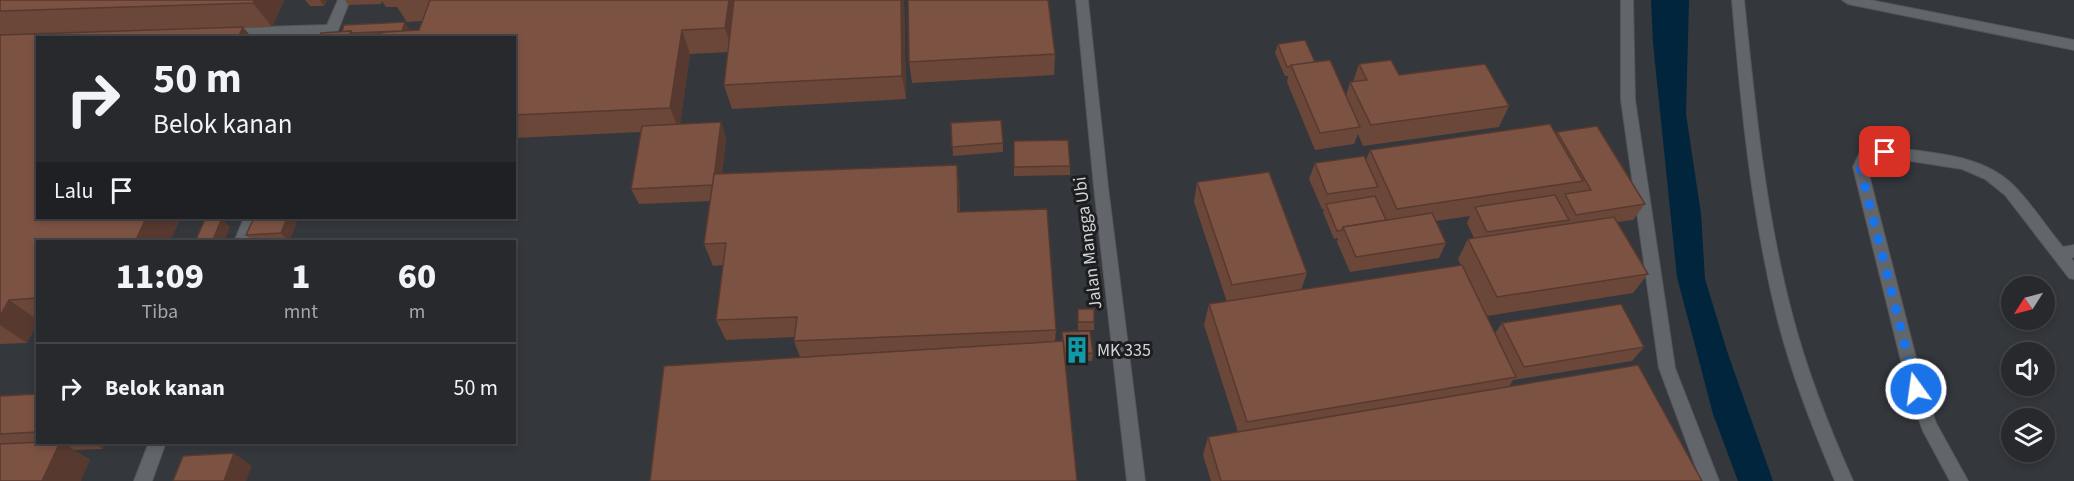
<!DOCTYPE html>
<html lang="id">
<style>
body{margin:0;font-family:"Source Sans 3",sans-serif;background:#333539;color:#f1f3f6;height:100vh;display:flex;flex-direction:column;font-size:22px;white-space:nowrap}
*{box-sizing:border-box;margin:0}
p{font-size:20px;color:#a4a6aa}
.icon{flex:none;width:33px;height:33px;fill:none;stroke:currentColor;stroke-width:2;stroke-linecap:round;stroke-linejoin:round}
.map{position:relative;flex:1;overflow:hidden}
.side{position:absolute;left:36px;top:240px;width:480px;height:204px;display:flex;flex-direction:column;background:#27292d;border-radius:0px;box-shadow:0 3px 9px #0003,0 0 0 2px #434549}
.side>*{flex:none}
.top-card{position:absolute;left:36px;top:36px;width:480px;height:183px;border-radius:0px;box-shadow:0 3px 9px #0003,0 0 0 2px #434549;background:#27292d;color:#f1f3f6;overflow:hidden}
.needle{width:39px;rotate:234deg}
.fabs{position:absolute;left:2001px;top:276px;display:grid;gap:12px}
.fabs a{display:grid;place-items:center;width:54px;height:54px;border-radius:50%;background:#27292d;box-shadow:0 3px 9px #0003,0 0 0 2px #434549;font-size:30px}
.pin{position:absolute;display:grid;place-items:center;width:51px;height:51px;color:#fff;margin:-26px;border-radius:12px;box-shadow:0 3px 9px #0006}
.me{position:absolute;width:66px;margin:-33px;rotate:346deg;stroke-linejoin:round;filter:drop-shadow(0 0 4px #0008)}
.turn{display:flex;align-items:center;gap:21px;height:126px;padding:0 18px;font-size:27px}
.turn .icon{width:78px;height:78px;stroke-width:2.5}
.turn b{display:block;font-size:42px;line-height:51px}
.then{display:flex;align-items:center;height:57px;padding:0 18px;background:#0003;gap:12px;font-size:22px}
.eta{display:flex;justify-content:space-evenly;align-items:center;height:102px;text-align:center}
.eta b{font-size:36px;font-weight:800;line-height:42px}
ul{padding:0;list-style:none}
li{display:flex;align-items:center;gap:18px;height:90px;padding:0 18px;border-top:2px solid #434549}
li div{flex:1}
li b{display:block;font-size:22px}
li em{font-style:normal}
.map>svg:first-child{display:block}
</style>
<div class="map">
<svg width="2074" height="481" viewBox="0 0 2074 481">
<rect width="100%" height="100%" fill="#34373c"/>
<polygon fill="#00253d" points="1651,0 1689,0 1686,114 1701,214 1705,279 1728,354 1773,481 1738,481 1713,414 1677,277 1653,43"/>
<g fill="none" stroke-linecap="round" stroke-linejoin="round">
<defs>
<g id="minor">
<polygon points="338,0 350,0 335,38 322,38 323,34 228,38 222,33 229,28 327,25"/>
<polygon points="1076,0 1088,0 1108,187 1145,481 1127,481 1094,187"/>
<polygon points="1621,0 1633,0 1635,100 1675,368 1719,481 1701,481 1659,368 1621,100"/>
<path d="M 1732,0 L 1744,0 C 1755,105 1765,212 1792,314 C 1807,372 1829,427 1853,481 L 1835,481 C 1812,426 1790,371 1776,313 C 1751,210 1741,105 1732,0 Z"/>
<polygon points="1842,0 1870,0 2074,40 2074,50 1848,4"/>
<path d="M 1885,147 C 1929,153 1984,153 2016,188 C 2033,206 2047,228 2063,247 L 2074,245 L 2074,257 L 2071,258 L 2074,262 L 2074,279 L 2069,278 L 2005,195 L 1985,179 L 1962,169 L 1885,157 L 1871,159 L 1867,167 L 1924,389 L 1936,423 L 1968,481 L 1950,481 L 1923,431 L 1908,389 L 1853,167 L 1861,150 Z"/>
<polygon points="244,218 258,218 249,242 234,242"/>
<polygon points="149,442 166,442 152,481 134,481"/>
</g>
</defs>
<use href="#minor" stroke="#52555a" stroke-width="2"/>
<use href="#minor" fill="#62666b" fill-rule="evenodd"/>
</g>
<g fill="#6b473a">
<polygon points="0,0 284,0 272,27 244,28 252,38 38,38 38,218 181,218 169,242 38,242 38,321 27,343 0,344"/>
<polygon points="305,0 327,0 324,6 310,6"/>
<polygon points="345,0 904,0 906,99 732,109 724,85 728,52 690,54 680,124 721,122 726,138 722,174 957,165 959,187 960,212 1056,330 1055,341 1062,341 1062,332 1093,353 1092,361 1065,362 800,357 794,341 794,337 726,340 716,320 723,265 713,266 704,244 711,201 639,204 631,189 641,132 514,138 514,38 319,38 321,33 419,30 422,21 407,22 397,7 386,7 382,1 381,4 348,5"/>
<polygon points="1278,44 1315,62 1346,96 1350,82 1353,82 1359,64 1509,106 1499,127 1363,146 1358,134 1354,144 1315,150 1287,82 1288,76 1285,76 1275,53"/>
<polygon points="1055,54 1054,75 912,83 909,62"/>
<polygon points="951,123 1003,143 1003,152 953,156"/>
<polygon points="1557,132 1645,204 1633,220 1617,222 1648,274 1633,293 1487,316 1495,333 1502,323 1644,347 1632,361 1513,380 1509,387 1702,481 1211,481 1203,455 1208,437 1238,432 1204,325 1209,304 1227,302 1194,202 1197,182 1307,273 1301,290 1461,265 1458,259 1468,239 1474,238 1467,223 1470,216 1436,221 1446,243 1439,258 1350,272 1337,242 1338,238 1334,239 1323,212 1324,209 1322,209 1309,179 1315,163 1366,160 1370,150 1556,134"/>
<polygon points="1014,141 1070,166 1070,175 1014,176"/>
<polygon points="298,218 289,242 253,242 246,235"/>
<polygon points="1078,309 1094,322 1094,330 1078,330"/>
<polygon points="38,394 38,442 105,442 103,449 74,450 90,460 0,481 0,396"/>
</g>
<g fill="#57392f">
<polygon points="255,0 284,0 272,27 253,3"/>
<polygon points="320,0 327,0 324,6"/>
<polygon points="729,0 739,0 733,52 725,28"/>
<polygon points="901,0 904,0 906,99 902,76"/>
<polygon points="405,22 411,32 402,31"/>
<polygon points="243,27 252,38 238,38"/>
<polygon points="682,30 690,54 679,131 670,108"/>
<polygon points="351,31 355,38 348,38"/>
<polygon points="721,122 726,138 719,200 713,185"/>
<polygon points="957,165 959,187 960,234 958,212"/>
<polygon points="146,218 181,218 169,242 135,242"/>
<polygon points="222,218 230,227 224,242 212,242"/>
<polygon points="287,218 298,218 289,242 281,233"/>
<polygon points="9,300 38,320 27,343 0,325 0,316"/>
<polygon points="60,442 62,442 90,460 81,481 42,481"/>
<polygon points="93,442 105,442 103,449"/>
<polygon points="234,453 252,466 246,481 224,481"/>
</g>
<g fill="#7c5243" stroke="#57392f" stroke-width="1.5">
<polygon points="0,0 255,0 253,3 0,11"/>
<polygon points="430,0 729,0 725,28 682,30 670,108 514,115 514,38 380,38 382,32 419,30"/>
<polygon points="734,0 901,0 902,76 724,85"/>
<polygon points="908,0 1048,0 1055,54 909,62"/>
<polygon points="405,22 402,31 352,33 351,31 342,32 344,25"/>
<polygon points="243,27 238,38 38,38 38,218 146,218 135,242 38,242 38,298 9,300 0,316 0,35"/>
<polygon points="351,31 348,38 319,38 321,33"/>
<polygon points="379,34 378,38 354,38 355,35"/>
<polygon points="1305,40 1315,62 1287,67 1278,44"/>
<polygon points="1330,60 1360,127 1320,133 1291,65"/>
<polygon points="1391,60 1399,75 1485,64 1509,106 1371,125 1350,82 1367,80 1359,64"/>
<polygon points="1001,120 1003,143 952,147 951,123"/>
<polygon points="721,122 713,185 631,189 642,126"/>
<polygon points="1550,124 1583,181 1397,209 1370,150"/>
<polygon points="1597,126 1645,204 1576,215 1565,194 1591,190 1557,132"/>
<polygon points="1068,140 1070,166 1014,167 1014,141"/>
<polygon points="1364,156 1378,187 1327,194 1315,163"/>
<polygon points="957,165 958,212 1047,209 1056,330 794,341 797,317 716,320 726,243 704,244 714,174"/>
<polygon points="1269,172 1307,273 1232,285 1197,182"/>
<polygon points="1555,195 1569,220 1487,232 1475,207"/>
<polygon points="1375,196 1386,220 1343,227 1342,230 1337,231 1326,204"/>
<polygon points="1432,213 1446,243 1356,257 1343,227"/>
<polygon points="1614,217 1648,274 1497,297 1468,239"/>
<polygon points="222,218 212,242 195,242 205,219"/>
<polygon points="254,218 287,218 281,233 246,235"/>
<polygon points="1462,265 1516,377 1247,422 1209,304"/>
<polygon points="1621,304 1644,347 1524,367 1502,323"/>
<rect x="1078" y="309" width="16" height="13"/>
<polygon points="1090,331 1093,353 1065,354 1062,332"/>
<polygon points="1063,341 1077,481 650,481 664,366"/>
<polygon points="1638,365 1702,481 1221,481 1208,437"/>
<polygon points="38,394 38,432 0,434 0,396"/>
<polygon points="43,442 60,442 42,481 0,481 0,444"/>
<polygon points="234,453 224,481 173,481 183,456"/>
</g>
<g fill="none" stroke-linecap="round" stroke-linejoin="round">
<polyline stroke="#1a73e8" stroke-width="10" stroke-dasharray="0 18" points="1885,152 1866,154 1860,167 1916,389"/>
</g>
<defs>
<symbol id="building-bare" viewBox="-9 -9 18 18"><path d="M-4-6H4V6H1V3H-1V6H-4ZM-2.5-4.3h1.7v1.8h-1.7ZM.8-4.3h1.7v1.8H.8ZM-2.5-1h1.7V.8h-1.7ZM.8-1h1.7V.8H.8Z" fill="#0f9aa8" stroke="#1d1e20" stroke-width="2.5" paint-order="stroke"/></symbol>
</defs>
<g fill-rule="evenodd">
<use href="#building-bare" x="1058" y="331" width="38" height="38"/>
</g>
<g text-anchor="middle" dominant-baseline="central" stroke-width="6" stroke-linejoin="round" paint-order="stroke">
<g font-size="18" fill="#d3d6d9" stroke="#1d1e20">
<text transform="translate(1088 243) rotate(-97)">Jalan Mangga Ubi</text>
</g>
<g font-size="18" fill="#d3d6d9" stroke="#1d1e20" text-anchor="start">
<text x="1097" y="350">MK 335</text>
</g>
</g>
</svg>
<div class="fabs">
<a><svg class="needle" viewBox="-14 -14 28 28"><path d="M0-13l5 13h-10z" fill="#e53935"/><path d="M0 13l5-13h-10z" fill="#a4a6aa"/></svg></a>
<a><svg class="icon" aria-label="sound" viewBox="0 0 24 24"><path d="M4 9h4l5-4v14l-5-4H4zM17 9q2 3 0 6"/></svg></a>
<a><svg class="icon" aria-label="layers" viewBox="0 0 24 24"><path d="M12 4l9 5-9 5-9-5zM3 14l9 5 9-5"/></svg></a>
</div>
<div class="pin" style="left:1885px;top:152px;background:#d93025"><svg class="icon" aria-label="arrive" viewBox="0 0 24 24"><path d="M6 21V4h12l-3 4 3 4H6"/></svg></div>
<svg class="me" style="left:1916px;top:389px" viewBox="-20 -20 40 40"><circle r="17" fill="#1a73e8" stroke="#fff" stroke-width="3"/><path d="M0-11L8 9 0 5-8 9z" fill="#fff"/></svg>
<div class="top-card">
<div class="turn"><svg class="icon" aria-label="right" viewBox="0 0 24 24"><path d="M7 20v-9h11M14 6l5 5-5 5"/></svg><div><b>50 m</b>Belok kanan</div></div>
<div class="then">Lalu<svg class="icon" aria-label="arrive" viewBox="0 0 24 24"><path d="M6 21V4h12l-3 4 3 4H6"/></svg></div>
</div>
<section class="side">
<div class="eta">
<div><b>11:09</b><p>Tiba</p></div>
<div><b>1</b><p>mnt</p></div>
<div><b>60</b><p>m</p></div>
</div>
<ul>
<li><svg class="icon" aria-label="right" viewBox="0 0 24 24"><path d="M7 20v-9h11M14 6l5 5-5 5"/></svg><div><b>Belok kanan</b></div><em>50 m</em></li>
</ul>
</section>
</div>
